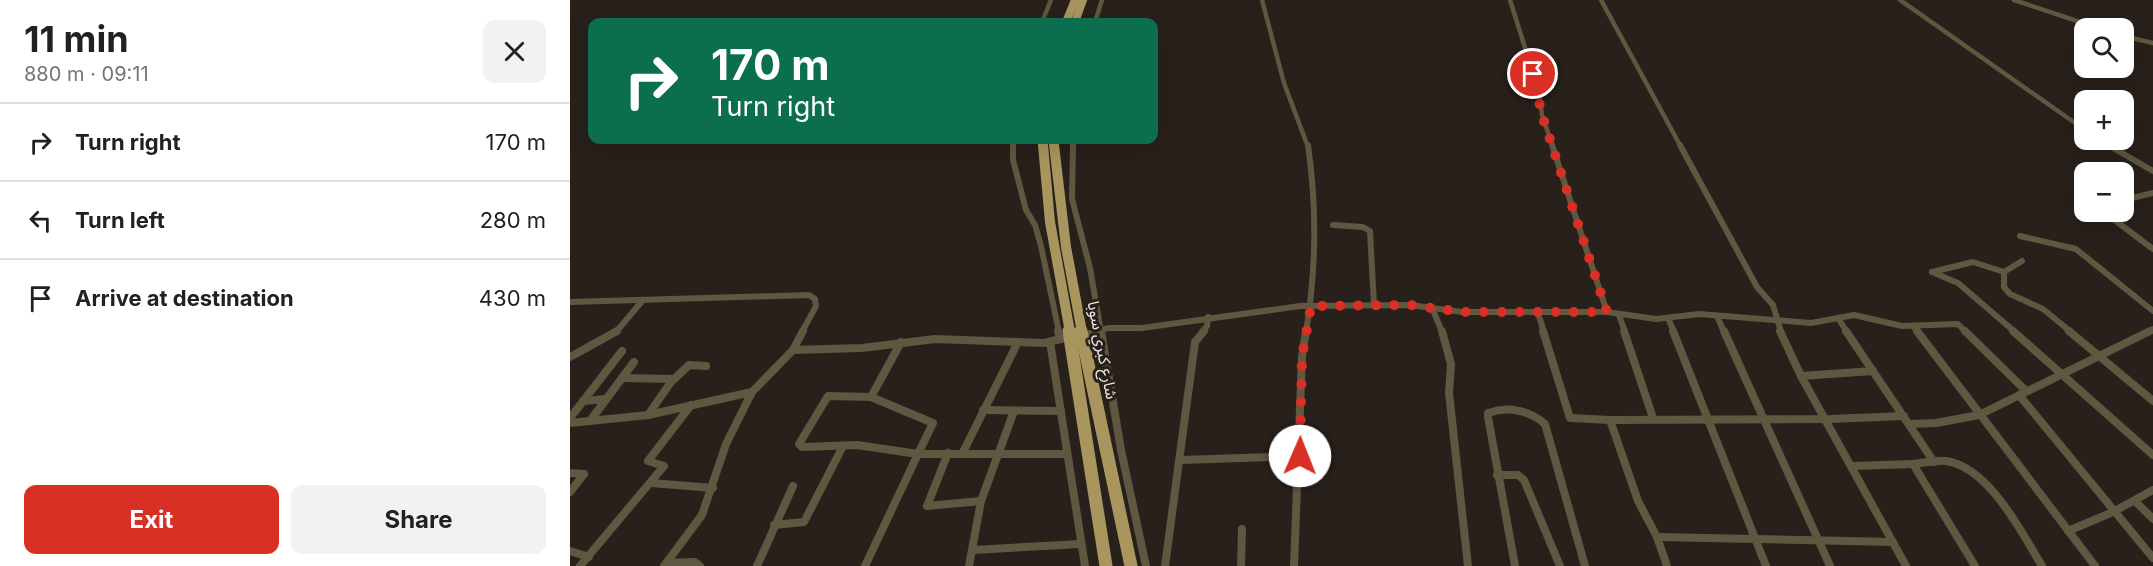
<!DOCTYPE html>
<meta charset="utf-8">
<style>
body{margin:0;font-family:Inter,"Noto Sans Arabic",sans-serif;background:#f2f2f2;color:#202124;height:100vh;display:flex;flex-direction:column;font-size:22px;white-space:nowrap}
*{box-sizing:border-box;margin:0}
p{font-size:20px;color:#757577}
.icon{flex:none;width:33px;height:33px;fill:none;stroke:currentColor;stroke-width:2;stroke-linecap:round;stroke-linejoin:round}
.map{position:relative;flex:1;overflow:hidden}
.details{display:flex;flex-direction:column;background:#fff;width:570px}
.details>*{flex:none}
.guide{position:absolute;left:18px;top:18px;width:570px;height:126px;border-radius:12px;box-shadow:0 6px 24px #0002;background:#0b6e4f;color:#fff;overflow:hidden}
.fabs{position:absolute;left:1504px;top:18px;display:grid;gap:12px}
.fabs a{display:grid;place-items:center;width:60px;height:60px;border-radius:12px;background:#fff;box-shadow:0 6px 24px #0002;font-size:30px}
.pin{position:absolute;display:grid;place-items:center;width:51px;height:51px;color:#fff;margin:-26px;border:3px solid #fff;border-radius:50%;box-shadow:0 2px 6px #0007}
.me{position:absolute;width:66px;margin:-33px;rotate:1deg;stroke-linejoin:round;filter:drop-shadow(0 0 4px #0008)}
.turn{display:flex;align-items:center;gap:21px;height:126px;padding:0 24px;font-size:27px}
.turn .icon{width:78px;height:78px;stroke-width:2.5}
.turn b{display:block;font-size:42px;line-height:51px}
.round{display:grid;place-items:center;flex:none;width:63px;height:63px;border-radius:12px;background:#f2f2f2}
.overview{display:flex;align-items:center;justify-content:space-between;height:102px;padding:0 24px}
h1{font-size:36px;font-weight:700;line-height:45px}
.cta{display:flex;gap:12px;margin-top:auto;padding:12px 24px}
.cta a{flex:1;height:69px;border-radius:12px;background:#d93025;color:#fff;font-size:24px;font-weight:700;line-height:69px;text-align:center}
.cta a+a{background:#f2f2f2;color:#202124}
ul{padding:0;list-style:none}
li{display:flex;align-items:center;gap:18px;height:78px;padding:0 24px;border-top:2px solid #e0e0e0}
li div{flex:1}
li b{display:block;font-size:22px}
li em{font-style:normal}
main{display:flex;flex:1;min-height:0}
.map>svg:first-child{display:block}
</style>
<main>
<section class="details">
<div class="overview"><div><h1>11 min</h1><p>880 m · 09:11</p></div><a class="round"><svg class="icon" aria-label="close" viewBox="0 0 24 24"><path d="M6 6l12 12M18 6L6 18"/></svg></a></div>
<ul>
<li><svg class="icon" aria-label="right" viewBox="0 0 24 24"><path d="M7 20v-9h11M14 6l5 5-5 5"/></svg><div><b>Turn right</b></div><em>170 m</em></li>
<li><svg class="icon" aria-label="left" viewBox="0 0 24 24"><path d="M17 20v-9H6M10 6l-5 5 5 5"/></svg><div><b>Turn left</b></div><em>280 m</em></li>
<li><svg class="icon" aria-label="arrive" viewBox="0 0 24 24"><path d="M6 21V4h12l-3 4 3 4H6"/></svg><div><b>Arrive at destination</b></div><em>430 m</em></li>
</ul>
<div class="cta"><a>Exit</a><a>Share</a></div>
</section>
<div class="map">
<svg width="1583" height="566" viewBox="0 0 1583 566">
<rect width="100%" height="100%" fill="#28201a"/>
<g fill="none" stroke-linecap="round" stroke-linejoin="round">
<g stroke="#5f5740" stroke-width="4.5">
<polyline points="692,0 714,83 738,147"/>
<polyline points="940,0 969,92 972,115 983,147"/>
<polyline points="1031,0 1111,147"/>
<polyline points="1330,0 1515,130"/>
<polyline points="1444,0 1528,28"/>
<polyline points="472,22 481,0"/>
<polyline points="525,22 532,0"/>
<polyline points="1554,36 1583,43"/>
<polyline points="443,140 443,147"/>
<polyline points="1529,140 1541,147"/>
<polyline points="503,147 503,140"/>
</g>
<g stroke="#5f5740" stroke-width="6">
<polyline points="443,145 443,160 456,210 465,225 471,246 489,332"/>
<polyline points="503,145 502,199 520,268 531,332"/>
<polyline points="982,145 1037,312"/>
<polyline points="1110,145 1187,287 1203,305 1211,332"/>
<polyline points="1538,145 1583,171"/>
<polyline points="1554,200 1583,193"/>
<polyline points="1534,212 1583,249"/>
<polyline points="763,225 793,227 800,231 804,305"/>
<polyline points="1450,236 1506,249 1583,311"/>
<polyline points="1452,261 1434,272 1434,287 1440,294 1473,309 1501,332"/>
<polyline points="1362,272 1388,283 1445,332"/>
<polyline points="1362,272 1403,262 1434,272"/>
<polyline points="0,302 239,295 245,299 246,306 232,332"/>
<polyline points="863,310 872,332"/>
<polyline points="968,313 974,332"/>
<polyline points="1049,315 1055,332"/>
<polyline points="1147,316 1154,332"/>
<polyline points="1098,318 1104,332"/>
<polyline points="1268,318 1277,332"/>
<polyline points="1343,326 1348,332"/>
<polyline points="46,332 73,300"/>
<polyline points="525,332 538,328 572,328 730,306 840,305 892,312 1037,312 1086,319 1129,314 1241,323 1284,315 1332,326 1388,324 1396,332"/>
<polyline points="632,332 637,326 638,317"/>
<path d="M 736,332 C 746,271 747,207 738,145"/>
<polyline points="1577,332 1583,329"/>
</g>
<g stroke="#5f5740" stroke-width="8">
<polyline points="233,331 223,350 292,348 365,339 474,343 499,337"/>
<polyline points="488,331 490,339"/>
<polyline points="531,331 551,450 576,566"/>
<polyline points="872,331 881,364 879,393 898,566"/>
<polyline points="973,331 1000,418 1040,420 1068,501 1087,537 1097,566"/>
<polyline points="1054,331 1083,418"/>
<polyline points="1103,331 1196,566"/>
<polyline points="1154,331 1260,566"/>
<polyline points="1210,331 1231,376 1336,566"/>
<polyline points="1276,331 1364,462"/>
<polyline points="1347,331 1525,566"/>
<polyline points="1395,331 1456,391"/>
<polyline points="1443,331 1583,455"/>
<polyline points="1499,331 1583,401"/>
<polyline points="513,336 530,331"/>
<polyline points="480,342 515,566"/>
<polyline points="0,357 47,331"/>
<polyline points="1231,376 1303,371"/>
<polyline points="52,378 104,379"/>
<polyline points="1449,395 1583,558"/>
<polygon points="258,396 301,397 363,423 348,454 287,445 232,447 229,444"/>
<polyline points="301,397 331,342"/>
<polyline points="13,401 36,399"/>
<polyline points="413,410 491,411"/>
<polyline points="78,415 101,382 119,365 136,366"/>
<polyline points="0,418 52,351"/>
<polyline points="1040,420 1260,419 1334,416"/>
<polyline points="20,421 64,362"/>
<polyline points="0,423 78,415 182,392"/>
<polyline points="1340,424 1366,423 1409,415 1580,331"/>
<polyline points="378,453 357,506 411,501"/>
<polyline points="348,454 496,454"/>
<polyline points="392,454 448,342"/>
<polyline points="610,460 731,456"/>
<polyline points="1282,466 1343,464"/>
<polyline points="0,473 14,474"/>
<polyline points="927,475 948,475 954,480 990,566"/>
<polyline points="81,483 143,488"/>
<polyline points="0,492 14,474"/>
<polyline points="1565,501 1583,519"/>
<polyline points="204,525 234,522 272,448"/>
<polyline points="1498,531 1543,512 1583,490"/>
<polyline points="1087,537 1323,542"/>
<polyline points="403,550 510,544"/>
<polyline points="0,551 19,557"/>
<polyline points="97,563 125,562 130,566"/>
<polyline points="10,566 94,466 78,461 121,405"/>
<polyline points="94,566 132,515 156,444 182,392 223,350"/>
<polyline points="187,566 223,486"/>
<polyline points="295,566 348,454"/>
<polyline points="399,566 411,501 444,411"/>
<polyline points="595,566 625,342 634,331"/>
<polyline points="671,566 672,529"/>
<polyline points="724,566 732,357 736,331"/>
<path d="M 945,566 L 918,417 L 918,413 C 938,406 959,410 975,424 L 1015,566"/>
<path d="M 1405,566 L 1343,464 C 1354,463 1365,460 1376,461 C 1419,467 1452,533 1472,566"/>
</g>
<g stroke="#a9965f" stroke-width="8">
<polyline points="496,22 505,0"/>
<polyline points="505,22 513,0"/>
<polyline points="472,140 473,147"/>
<polyline points="483,140 484,147"/>
</g>
<g stroke="#a9965f" stroke-width="10">
<polyline points="473,145 480,222 500,332"/>
<polyline points="484,145 496,247 512,332"/>
</g>
<g stroke="#a9965f" stroke-width="13">
<polyline points="499,331 536,566"/>
<polyline points="511,331 561,566"/>
</g>
</g>
<g fill="none" stroke-linecap="round" stroke-linejoin="round">
<polyline stroke="#d93025" stroke-width="10" stroke-dasharray="0 18" points="730,456 732,357 741,306 840,305 892,312 1037,312 972,115 963,74"/>
</g>
<g text-anchor="middle" dominant-baseline="central" stroke-width="6" stroke-linejoin="round" paint-order="stroke">
<g font-size="16" fill="#efeae5" stroke="#28201a">
<text transform="translate(533 350) rotate(79)">شارع كبري سوبا</text>
</g>
</g>
</svg>
<div class="fabs">
<a><svg class="icon" aria-label="search" viewBox="0 0 24 24"><circle cx="10" cy="10" r="6"/><path d="M15 15l6 6"/></svg></a>
<a>+</a>
<a>−</a>
</div>
<div class="pin" style="left:963px;top:74px;background:#d93025"><svg class="icon" aria-label="arrive" viewBox="0 0 24 24"><path d="M6 21V4h12l-3 4 3 4H6"/></svg></div>
<svg class="me" style="left:730px;top:456px" viewBox="-20 -20 40 40"><circle r="19" fill="#fff"/><path d="M0-13L10 11 0 6-10 11z" fill="#d93025"/></svg>
<div class="guide">
<div class="turn"><svg class="icon" aria-label="right" viewBox="0 0 24 24"><path d="M7 20v-9h11M14 6l5 5-5 5"/></svg><div><b>170 m</b>Turn right</div></div>
</div>
</div>
</main>
